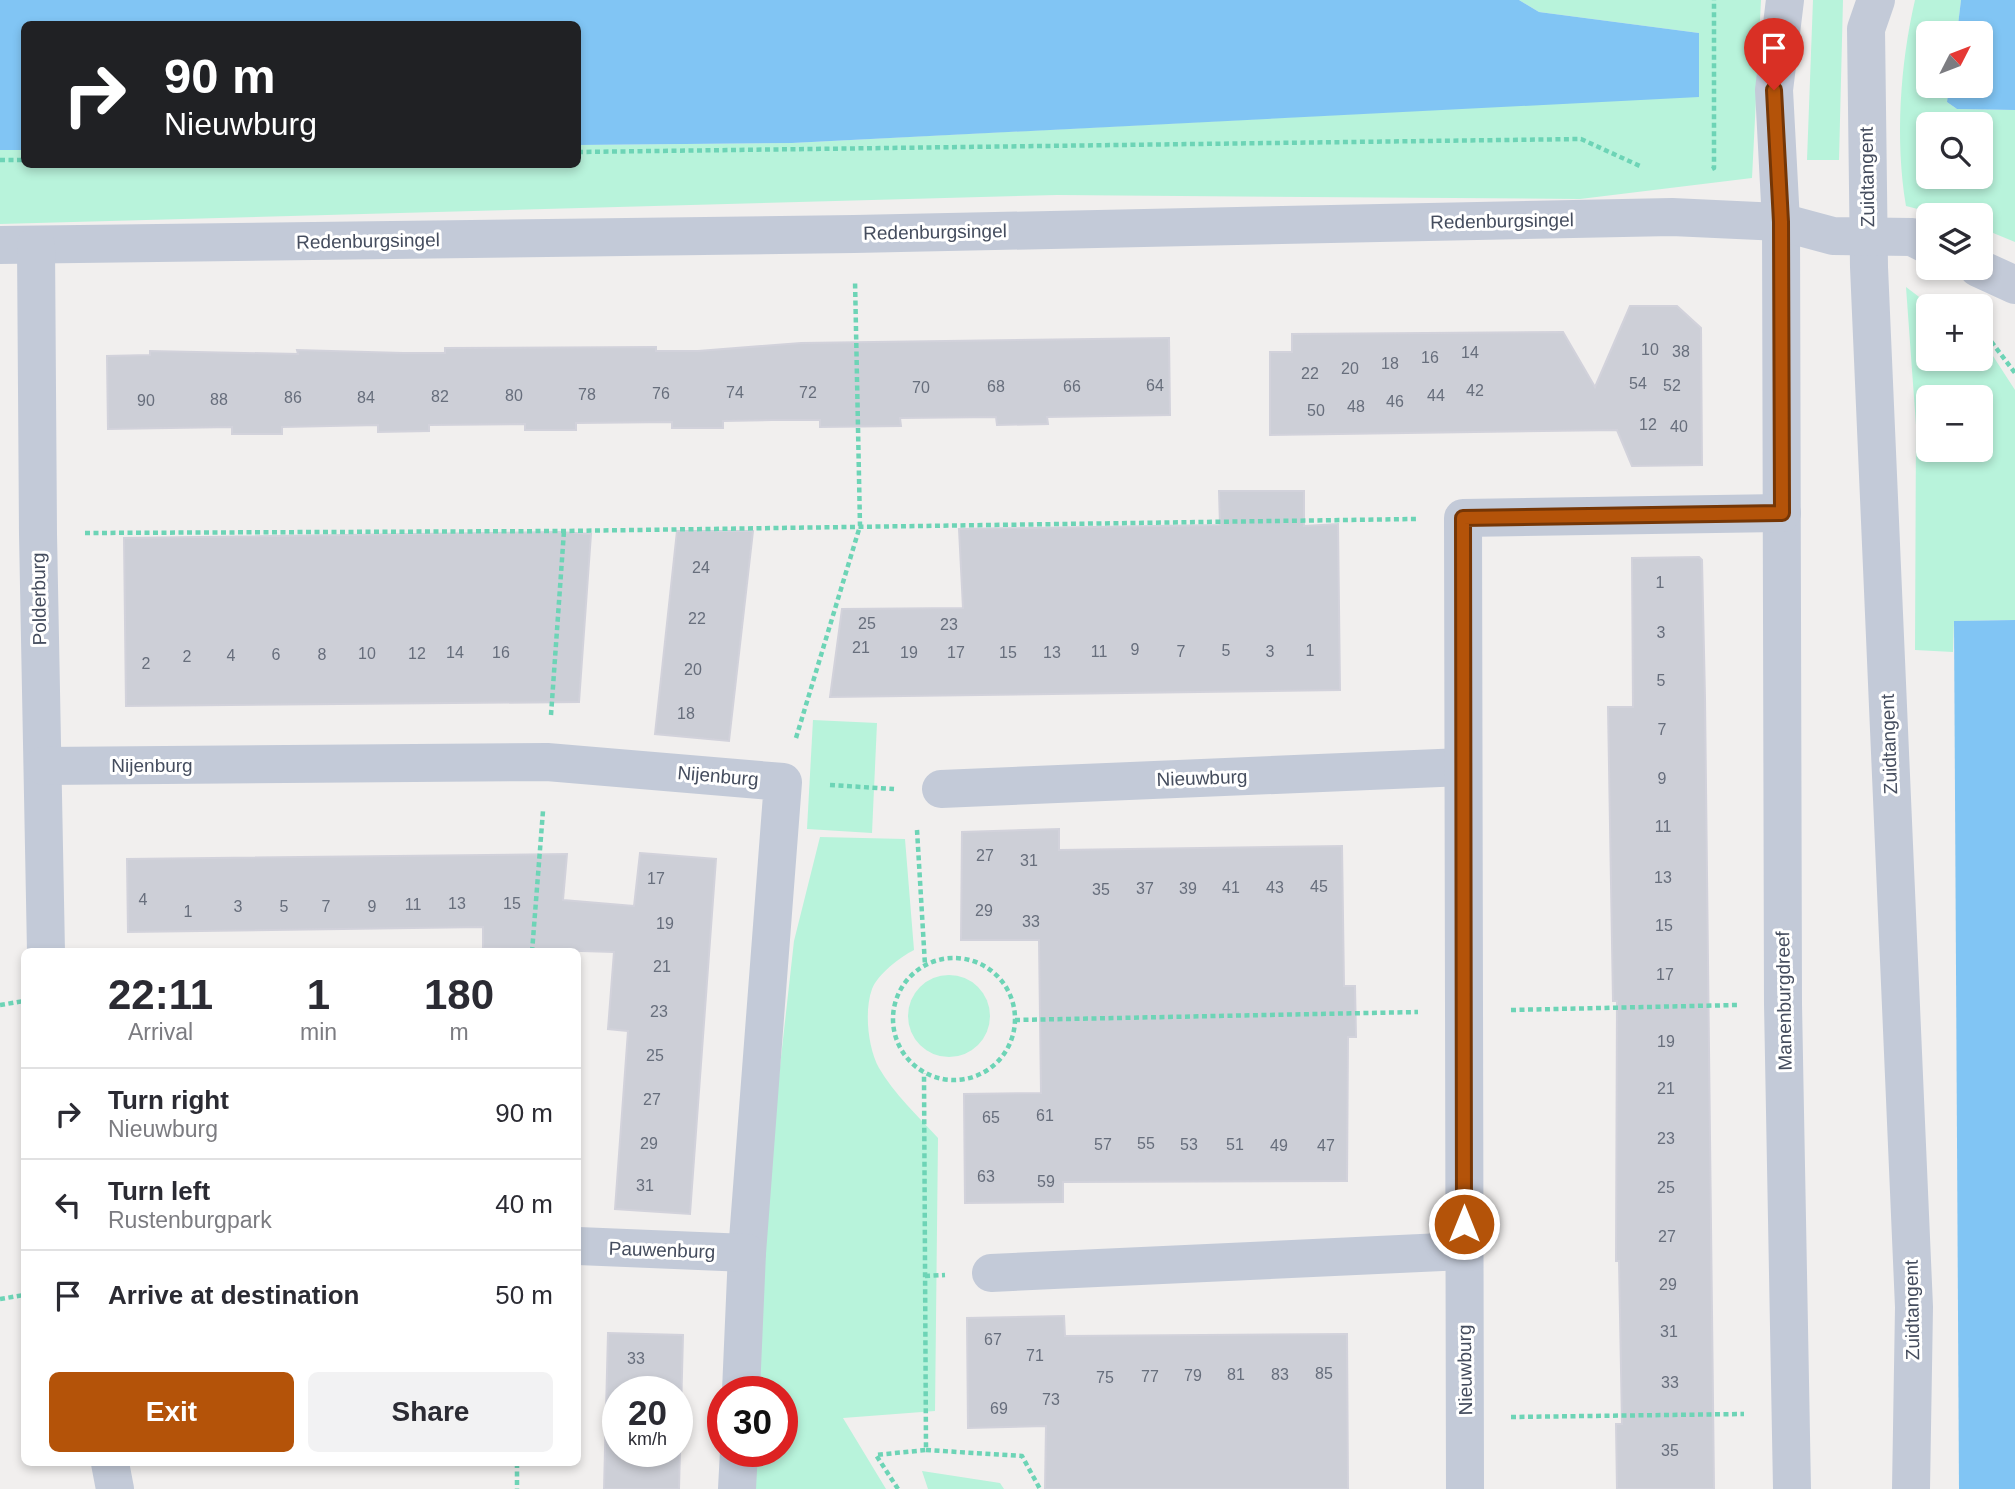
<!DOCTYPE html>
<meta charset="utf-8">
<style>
body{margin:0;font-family:Arial,sans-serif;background:#f2f2f3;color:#2b2b33;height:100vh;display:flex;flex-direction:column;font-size:26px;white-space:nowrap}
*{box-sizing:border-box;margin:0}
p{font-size:23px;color:#7c7c81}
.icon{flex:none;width:38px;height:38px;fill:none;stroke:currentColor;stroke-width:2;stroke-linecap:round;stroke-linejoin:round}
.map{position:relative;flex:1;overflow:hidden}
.details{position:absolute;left:21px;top:948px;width:560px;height:518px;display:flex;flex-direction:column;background:#fff;border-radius:10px;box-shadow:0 4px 10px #0003}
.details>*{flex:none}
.top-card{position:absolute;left:21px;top:21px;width:560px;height:147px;border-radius:10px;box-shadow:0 4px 10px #0003;background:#202124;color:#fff;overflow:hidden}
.needle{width:46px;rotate:48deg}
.buttons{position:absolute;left:1916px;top:21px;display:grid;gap:14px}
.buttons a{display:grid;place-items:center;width:77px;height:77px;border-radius:10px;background:#fff;box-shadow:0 4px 10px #0003;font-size:35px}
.speed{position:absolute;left:602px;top:1376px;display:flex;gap:14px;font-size:35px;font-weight:700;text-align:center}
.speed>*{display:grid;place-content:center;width:91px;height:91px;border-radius:50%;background:#fff;box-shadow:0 4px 10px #0003;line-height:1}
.speed small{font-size:18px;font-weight:400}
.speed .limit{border:10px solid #d22;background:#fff;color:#111}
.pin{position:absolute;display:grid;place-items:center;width:60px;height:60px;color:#fff;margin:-72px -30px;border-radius:50% 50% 50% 0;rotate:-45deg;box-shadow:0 0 7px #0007}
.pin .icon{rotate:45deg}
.me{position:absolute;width:77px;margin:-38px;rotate:0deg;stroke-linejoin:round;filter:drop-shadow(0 0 5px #0008)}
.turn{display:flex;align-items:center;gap:24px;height:147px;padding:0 28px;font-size:32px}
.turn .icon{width:91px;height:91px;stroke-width:2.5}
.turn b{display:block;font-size:49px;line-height:60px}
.eta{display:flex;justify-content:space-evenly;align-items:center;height:119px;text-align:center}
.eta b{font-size:42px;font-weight:700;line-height:49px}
.button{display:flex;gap:14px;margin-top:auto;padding:14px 28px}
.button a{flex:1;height:80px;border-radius:10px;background:#b45309;color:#fff;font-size:28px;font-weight:700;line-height:80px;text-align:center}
.button a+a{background:#f2f2f3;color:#2b2b33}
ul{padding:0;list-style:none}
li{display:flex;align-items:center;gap:21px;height:91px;padding:0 28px;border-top:2px solid #e1e1e2}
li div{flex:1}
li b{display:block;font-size:26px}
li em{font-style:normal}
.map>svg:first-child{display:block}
</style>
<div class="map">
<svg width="2015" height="1489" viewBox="0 0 2015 1489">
<rect width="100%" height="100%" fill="#f1efee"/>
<g fill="#b8f3db" fill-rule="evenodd">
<polygon points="1519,0 1761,0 1752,178 1580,199 1057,195 0,224 0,150 24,150 24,164 578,164 578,145 792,143 1699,96 1699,33 1539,12"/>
<polygon points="1813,0 1843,0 1839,160 1807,160"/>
<path d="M 1915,0 L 1961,0 L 1957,33 L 1928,33 L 1928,86 L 1949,86 L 1947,102 L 1957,109 L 2015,110 L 2015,242 L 1981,228 L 1981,215 L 1941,215 L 1906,206 C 1895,140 1900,65 1915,0 ZM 1928,124 L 1981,124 L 1981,177 L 1928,177 Z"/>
<path d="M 1906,287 L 1931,306 L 1928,359 L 1981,359 L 1981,346 L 1993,356 L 2015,390 L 2015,620 L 1954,621 L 1953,652 L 1915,650 L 1916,425 ZM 1928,397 L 1981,397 L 1981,450 L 1928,450 Z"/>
<polygon points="813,720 877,723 872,833 807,829"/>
<path d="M 820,837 L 905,839 L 914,950 C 900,957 878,974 872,989 C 864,1011 868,1048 879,1068 C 894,1094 918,1116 938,1138 L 935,1411 L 843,1418 L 886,1489 L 752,1489 L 752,1451 L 782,1451 L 782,1391 L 753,1391 L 754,1299 L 794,941 Z"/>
<circle cx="949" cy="1016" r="41"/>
<polygon points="922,1471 1000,1483 1004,1489 928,1489"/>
</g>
<g fill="#81c5f4">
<polygon points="0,0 1519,0 1539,12 1699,33 1699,97 792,143 578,145 578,24 24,24 24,150 0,150"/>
<polygon points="1961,0 2015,0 2015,110 1957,109 1947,102 1949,86 1981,86 1981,33 1957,33"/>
<polygon points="2015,620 2015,1489 1959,1489 1954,621"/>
</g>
<g fill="#cdcfd7" stroke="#d2d2db" stroke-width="2" fill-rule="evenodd">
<polygon points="1630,306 1677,306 1701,328 1702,465 1632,466 1617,430 1270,435 1270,352 1292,352 1292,334 1563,332 1595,387"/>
<polygon points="1169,338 1170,415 1047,417 1048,424 997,425 996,417 900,418 901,426 820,427 820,420 772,420 723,421 723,428 672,428 672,422 576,423 576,430 525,430 525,424 429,425 429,431 378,432 378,425 282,427 282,434 232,434 232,427 108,429 107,356 150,355 150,351 298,354 297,350 403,353 445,353 445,348 656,347 656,351 698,351 801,343"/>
<polygon points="1219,491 1304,491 1304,526 1338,524 1340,690 830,697 842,609 963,608 959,529 1220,525"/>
<polygon points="677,531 753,531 729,741 655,734"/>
<polygon points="559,532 591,534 579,702 126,706 124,538"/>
<polygon points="1699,557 1702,560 1705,698 1714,1489 1617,1489 1616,1424 1622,1424 1619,1261 1616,1261 1617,1001 1613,1001 1608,707 1633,707 1632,558"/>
<polygon points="1059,829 1059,850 1342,846 1344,986 1355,986 1356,1037 1348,1037 1347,1181 1063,1182 1063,1202 965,1203 964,1094 1041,1093 1039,940 961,940 962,832"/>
<polygon points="640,853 716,859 690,1214 615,1209 628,1031 608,1029 614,952 483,948 483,927 128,932 127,859 567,854 563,900 634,906"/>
<polygon points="1064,1316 1065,1336 1347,1334 1348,1489 1045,1489 1046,1426 968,1428 967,1318"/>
<path d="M 608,1333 L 683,1335 L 679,1489 L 604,1489 ZM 618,1391 L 677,1391 L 677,1451 L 618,1451 Z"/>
</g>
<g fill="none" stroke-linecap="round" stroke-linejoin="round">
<g stroke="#6dd4b6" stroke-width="4.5" stroke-dasharray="5 3.5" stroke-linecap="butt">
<polyline points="578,152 1581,139 1642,167"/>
<polyline points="0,160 24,160"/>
<polyline points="1712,169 1714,168 1714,0"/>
<polyline points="1981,328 2015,373"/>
<polyline points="85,533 564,531 1416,519"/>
<polyline points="551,715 564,531"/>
<polyline points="796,738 860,526 855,280"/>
<polyline points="830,785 894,789"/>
<polyline points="917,830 925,965"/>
<polyline points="532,952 543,811"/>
<circle cx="954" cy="1019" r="61"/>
<polyline points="0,1005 24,1001"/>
<polyline points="1511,1010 1737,1005"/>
<polyline points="1015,1020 1418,1012"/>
<polyline points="925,1276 945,1275"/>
<polyline points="0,1299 24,1295"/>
<polyline points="1511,1417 1744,1414"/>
<polyline points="926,1450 1022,1456 1040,1489"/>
<polyline points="517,1463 517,1489"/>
<polyline points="898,1489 876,1455 926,1450 924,1073"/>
</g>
<g stroke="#c3cad8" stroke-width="38">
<polyline points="1785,0 1774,90 1781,222 1783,1004 1792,1489"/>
<polyline points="1876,0 1866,29 1869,267 1914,1307 1911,1489"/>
<polyline points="0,245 854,234 1672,217 1781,222 1833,236 1912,237 1928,245"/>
<polyline points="36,245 38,534 46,952"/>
<polyline points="1978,268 2015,285"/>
<polyline points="43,766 547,762 783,782 747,1253 741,1391"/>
<polyline points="941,789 1463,767"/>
<polyline points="578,1246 747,1253"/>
<polyline points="991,1273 1464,1251"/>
<polyline points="110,1463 115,1489"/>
<polyline points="737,1489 739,1451"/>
<polyline points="1465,1489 1463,518 1782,513"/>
</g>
</g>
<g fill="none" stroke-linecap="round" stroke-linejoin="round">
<defs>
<polyline id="route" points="1464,1224 1463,518 1782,513 1781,222 1774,90"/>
</defs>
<use href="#route" stroke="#753606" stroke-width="18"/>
<use href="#route" stroke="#b45309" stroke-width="12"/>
</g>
<g text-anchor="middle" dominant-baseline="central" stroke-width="6" stroke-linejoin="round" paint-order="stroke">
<g font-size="16" fill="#676e7c">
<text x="1650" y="349">10</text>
<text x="1681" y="351">38</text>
<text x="1470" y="352">14</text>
<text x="1430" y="357">16</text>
<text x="1390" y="363">18</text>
<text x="1350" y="368">20</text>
<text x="1310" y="373">22</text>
<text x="1638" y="383">54</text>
<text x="1155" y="385">64</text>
<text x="1672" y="385">52</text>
<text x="996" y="386">68</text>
<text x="1072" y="386">66</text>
<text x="921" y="387">70</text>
<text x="1475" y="390">42</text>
<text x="735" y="392">74</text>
<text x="808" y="392">72</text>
<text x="661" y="393">76</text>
<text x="587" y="394">78</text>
<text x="514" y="395">80</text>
<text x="1436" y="395">44</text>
<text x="440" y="396">82</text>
<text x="293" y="397">86</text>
<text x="366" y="397">84</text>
<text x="219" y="399">88</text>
<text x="146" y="400">90</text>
<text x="1395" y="401">46</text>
<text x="1356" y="406">48</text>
<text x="1316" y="410">50</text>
<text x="1648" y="424">12</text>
<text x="1679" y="426">40</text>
<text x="701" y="567">24</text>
<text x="1660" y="582">1</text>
<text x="697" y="618">22</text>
<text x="867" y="623">25</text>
<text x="949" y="624">23</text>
<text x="1661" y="632">3</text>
<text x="861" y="647">21</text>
<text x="1135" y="649">9</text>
<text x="1226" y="650">5</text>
<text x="1310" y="650">1</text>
<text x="1099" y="651">11</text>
<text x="1181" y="651">7</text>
<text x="1270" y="651">3</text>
<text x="455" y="652">14</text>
<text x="501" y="652">16</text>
<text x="909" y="652">19</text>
<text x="956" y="652">17</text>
<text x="1008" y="652">15</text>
<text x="1052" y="652">13</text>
<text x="367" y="653">10</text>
<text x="417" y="653">12</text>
<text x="276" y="654">6</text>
<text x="322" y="654">8</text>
<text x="231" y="655">4</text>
<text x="187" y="656">2</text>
<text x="146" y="663">2</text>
<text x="693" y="669">20</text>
<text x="1661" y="680">5</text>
<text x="686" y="713">18</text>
<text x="1662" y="729">7</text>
<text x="1662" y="778">9</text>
<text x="1663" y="826">11</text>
<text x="985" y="855">27</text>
<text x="1029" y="860">31</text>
<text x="1663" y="877">13</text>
<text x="656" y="878">17</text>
<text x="1319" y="886">45</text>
<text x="1231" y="887">41</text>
<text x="1275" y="887">43</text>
<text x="1145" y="888">37</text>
<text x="1188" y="888">39</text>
<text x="1101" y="889">35</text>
<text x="143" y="899">4</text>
<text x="457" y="903">13</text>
<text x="512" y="903">15</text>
<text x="413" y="904">11</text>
<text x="238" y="906">3</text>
<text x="284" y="906">5</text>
<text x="326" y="906">7</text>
<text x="372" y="906">9</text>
<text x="984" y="910">29</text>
<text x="188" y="911">1</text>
<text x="1031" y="921">33</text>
<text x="665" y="923">19</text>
<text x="1664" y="925">15</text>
<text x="662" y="966">21</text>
<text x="1665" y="974">17</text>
<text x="659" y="1011">23</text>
<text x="1666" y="1041">19</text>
<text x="655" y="1055">25</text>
<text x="1666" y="1088">21</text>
<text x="652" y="1099">27</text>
<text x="1045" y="1115">61</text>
<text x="991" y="1117">65</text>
<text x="1666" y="1138">23</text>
<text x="649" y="1143">29</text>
<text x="1146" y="1143">55</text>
<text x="1103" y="1144">57</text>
<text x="1189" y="1144">53</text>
<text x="1235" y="1144">51</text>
<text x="1279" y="1145">49</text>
<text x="1326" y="1145">47</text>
<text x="986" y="1176">63</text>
<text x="1046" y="1181">59</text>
<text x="645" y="1185">31</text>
<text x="1666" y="1187">25</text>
<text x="1667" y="1236">27</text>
<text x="1668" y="1284">29</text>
<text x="1669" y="1331">31</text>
<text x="993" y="1339">67</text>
<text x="1035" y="1355">71</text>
<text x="636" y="1358">33</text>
<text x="1324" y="1373">85</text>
<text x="1236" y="1374">81</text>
<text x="1280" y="1374">83</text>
<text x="1193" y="1375">79</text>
<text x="1150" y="1376">77</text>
<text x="1105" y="1377">75</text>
<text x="1670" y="1382">33</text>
<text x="1051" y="1399">73</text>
<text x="999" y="1408">69</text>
<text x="1670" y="1450">35</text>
</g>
<g font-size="19" fill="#454d5e" stroke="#fff">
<text transform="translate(1867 177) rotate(-91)">Zuidtangent</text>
<text transform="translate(1502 221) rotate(-1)">Redenburgsingel</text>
<text transform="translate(935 232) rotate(-1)">Redenburgsingel</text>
<text transform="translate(368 241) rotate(-1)">Redenburgsingel</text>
<text transform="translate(39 599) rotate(-91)">Polderburg</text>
<text transform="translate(1889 744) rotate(-92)">Zuidtangent</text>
<text x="152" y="765">Nijenburg</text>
<text transform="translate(718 776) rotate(5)">Nijenburg</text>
<text transform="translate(1202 778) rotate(-2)">Nieuwburg</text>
<text transform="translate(1784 1001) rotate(-91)">Manenburgdreef</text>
<text transform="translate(662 1250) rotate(2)">Pauwenburg</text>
<text transform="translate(1912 1310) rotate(-91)">Zuidtangent</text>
<text transform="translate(1465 1370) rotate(-91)">Nieuwburg</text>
</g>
</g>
</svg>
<div class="buttons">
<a><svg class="needle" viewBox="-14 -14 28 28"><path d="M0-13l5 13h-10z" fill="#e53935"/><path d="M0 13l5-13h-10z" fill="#7c7c81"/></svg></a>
<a><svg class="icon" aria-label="search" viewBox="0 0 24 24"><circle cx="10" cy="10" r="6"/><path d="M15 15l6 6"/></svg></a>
<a><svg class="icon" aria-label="layers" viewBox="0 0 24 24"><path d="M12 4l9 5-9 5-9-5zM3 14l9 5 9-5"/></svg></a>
<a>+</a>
<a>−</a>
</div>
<div class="speed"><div>20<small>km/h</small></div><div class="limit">30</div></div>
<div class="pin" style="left:1774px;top:90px;background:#d93025"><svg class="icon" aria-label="arrive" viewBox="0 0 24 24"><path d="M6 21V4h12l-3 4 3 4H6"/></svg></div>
<svg class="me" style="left:1464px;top:1224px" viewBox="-20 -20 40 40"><circle r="17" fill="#b45309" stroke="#fff" stroke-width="3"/><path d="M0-11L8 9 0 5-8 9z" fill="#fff"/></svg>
<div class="top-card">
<div class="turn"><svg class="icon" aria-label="right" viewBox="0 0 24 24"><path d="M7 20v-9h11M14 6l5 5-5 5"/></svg><div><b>90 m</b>Nieuwburg</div></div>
</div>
<section class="details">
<div class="eta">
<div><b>22:11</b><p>Arrival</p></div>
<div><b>1</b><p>min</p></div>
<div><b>180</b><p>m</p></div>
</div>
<ul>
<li><svg class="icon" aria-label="right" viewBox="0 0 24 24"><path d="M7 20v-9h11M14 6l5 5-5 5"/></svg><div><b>Turn right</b><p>Nieuwburg</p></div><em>90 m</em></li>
<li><svg class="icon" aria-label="left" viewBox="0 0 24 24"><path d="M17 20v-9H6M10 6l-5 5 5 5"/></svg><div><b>Turn left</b><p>Rustenburgpark</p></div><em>40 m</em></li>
<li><svg class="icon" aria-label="arrive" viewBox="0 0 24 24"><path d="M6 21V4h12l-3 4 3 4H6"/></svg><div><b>Arrive at destination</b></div><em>50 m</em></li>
</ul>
<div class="button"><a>Exit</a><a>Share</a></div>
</section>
</div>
